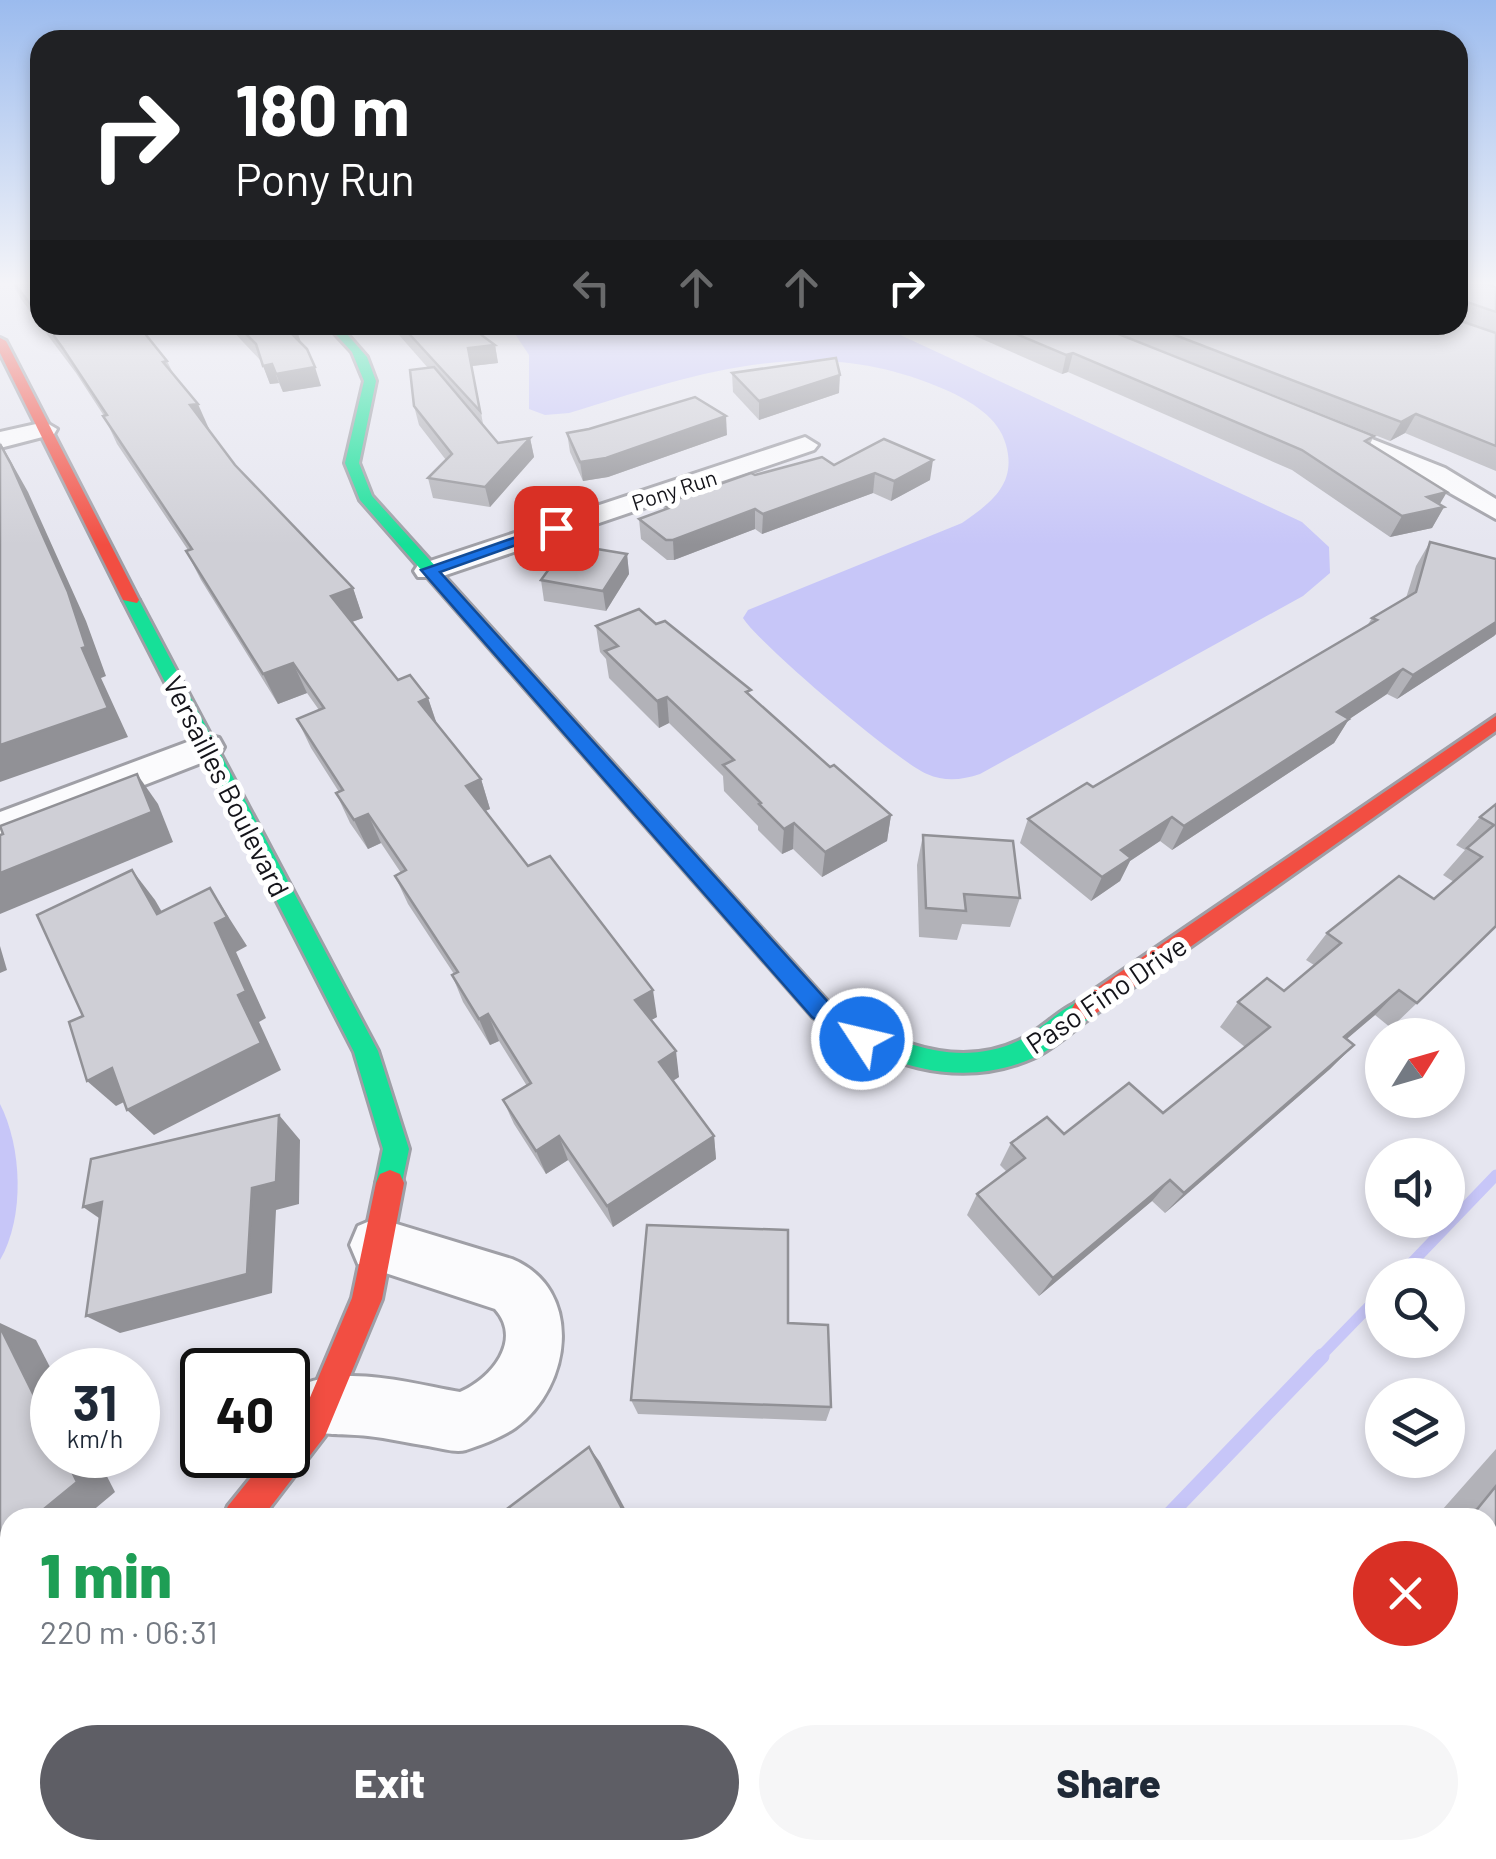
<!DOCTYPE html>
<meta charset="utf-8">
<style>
body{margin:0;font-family:Barlow,sans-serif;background:#f6f6f7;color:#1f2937;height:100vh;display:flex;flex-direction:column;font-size:38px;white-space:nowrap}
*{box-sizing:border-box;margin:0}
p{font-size:32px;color:#747a83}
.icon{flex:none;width:55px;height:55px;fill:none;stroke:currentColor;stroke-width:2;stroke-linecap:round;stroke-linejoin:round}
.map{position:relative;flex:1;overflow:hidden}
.details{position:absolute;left:0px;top:1508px;width:1498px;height:352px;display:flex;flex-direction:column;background:#fff;border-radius:30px 30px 0 0;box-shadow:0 5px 15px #0003}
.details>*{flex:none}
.guide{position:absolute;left:30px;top:30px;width:1438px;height:305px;border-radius:30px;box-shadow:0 5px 15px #0003;background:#202124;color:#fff;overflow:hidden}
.needle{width:65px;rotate:53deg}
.fabs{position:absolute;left:1365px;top:1018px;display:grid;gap:20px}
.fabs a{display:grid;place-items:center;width:100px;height:100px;border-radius:50%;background:#fff;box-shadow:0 5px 15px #0003;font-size:50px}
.speed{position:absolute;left:30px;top:1348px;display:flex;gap:20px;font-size:50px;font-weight:700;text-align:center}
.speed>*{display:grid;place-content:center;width:130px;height:130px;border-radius:50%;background:#fff;box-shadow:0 5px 15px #0003;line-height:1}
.speed small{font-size:25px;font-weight:400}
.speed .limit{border:5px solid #111;border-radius:15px;background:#fff;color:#111}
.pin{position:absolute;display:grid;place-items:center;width:85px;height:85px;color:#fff;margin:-42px;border-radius:20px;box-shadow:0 5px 15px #0006}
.me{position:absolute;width:110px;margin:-55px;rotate:305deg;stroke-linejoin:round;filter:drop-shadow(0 0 8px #0008)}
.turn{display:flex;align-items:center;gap:35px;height:210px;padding:0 40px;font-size:45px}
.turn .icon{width:130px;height:130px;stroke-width:2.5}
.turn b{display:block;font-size:70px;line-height:85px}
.lanes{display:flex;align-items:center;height:95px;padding:0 40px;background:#0003;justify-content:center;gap:50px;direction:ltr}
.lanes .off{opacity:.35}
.round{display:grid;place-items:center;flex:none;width:105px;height:105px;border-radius:52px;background:#f6f6f7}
.headline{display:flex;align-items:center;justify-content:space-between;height:170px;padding:0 40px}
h1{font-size:60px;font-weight:800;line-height:75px;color:#1e9e55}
.action{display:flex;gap:20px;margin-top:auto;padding:20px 40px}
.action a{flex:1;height:115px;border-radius:60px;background:#5e5e65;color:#fff;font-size:40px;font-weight:800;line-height:115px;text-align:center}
.action a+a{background:#f6f6f7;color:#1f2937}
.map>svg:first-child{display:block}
</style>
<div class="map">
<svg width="1496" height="1859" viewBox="0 0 1496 1859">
<rect width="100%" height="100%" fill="#e6e6f0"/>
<g fill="#c7c6f8">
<path d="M 509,325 L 879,325 L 1302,522 L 1329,547 L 1330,573 L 1303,596 L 980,774 C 962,780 945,782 927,774 C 898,762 760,645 743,618 L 748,610 L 962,523 C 991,503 1017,484 1006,445 C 999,417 970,401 946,390 C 813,331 699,373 569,413 L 545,415 L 529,409 L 529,355 Z"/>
<path d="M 0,1104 C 22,1147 25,1217 0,1260 Z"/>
</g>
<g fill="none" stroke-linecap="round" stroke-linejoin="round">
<g stroke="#c7c6f8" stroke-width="11">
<polyline points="1400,1275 1496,1175"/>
<polyline points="1319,1358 1382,1293"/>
</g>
<g stroke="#c7c6f8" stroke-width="15">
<polyline points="1166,1518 1322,1356"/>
<polyline points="836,1859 845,1850"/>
</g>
<defs>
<g id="street">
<polygon points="1324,420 1445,468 1496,499 1496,519 1427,480 1315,432 1312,427"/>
<polygon points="45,422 57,429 54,434 0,448 0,432"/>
<polygon points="805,437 818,445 814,450 440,577 418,577 414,571 418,565"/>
<polygon points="206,735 219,738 224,747 219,756 0,841 0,812"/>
<path d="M 377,1218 L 512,1259 C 584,1289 572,1387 515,1428 C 502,1437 481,1445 466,1450 C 455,1453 440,1448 428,1446 C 408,1443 388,1438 368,1436 C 343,1433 325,1437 301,1427 L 292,1406 L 301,1385 C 350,1365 409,1383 460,1392 C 492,1378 523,1340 495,1309 L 358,1264 L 350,1245 L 358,1226 Z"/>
<polygon points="10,1680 10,1753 0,1757 0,1684"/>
</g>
<g id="fast">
<path d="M 327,325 L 339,325 L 367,357 L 376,381 L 359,463 L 372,496 L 829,1003 C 883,1039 954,1071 1018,1041 C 1041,1031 1059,1008 1083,1000 L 1091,1003 L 1095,1010 L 1091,1017 C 1073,1030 1055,1048 1033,1058 C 956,1092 878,1063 813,1017 L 360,500 L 345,463 L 364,381 L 352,352 Z"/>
<polygon points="131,595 139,600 378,1051 409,1149 400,1192 390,1196 380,1192 376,1183 383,1149 354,1052 123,600"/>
</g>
<g id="jam">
<polygon points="0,338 6,341 139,600 137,603 123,600 0,353"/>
<polygon points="1496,716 1496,731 1091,1017 1083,1020 1075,1017 1071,1010 1075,1003"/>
<polygon points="390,1170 400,1174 404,1183 382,1299 325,1436 262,1518 223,1518 228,1506 269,1455 288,1455 288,1433 303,1414 352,1298 376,1183 380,1174"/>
</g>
</defs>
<use href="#street" stroke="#9f9fa6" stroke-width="6"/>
<use href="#fast" stroke="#9f9fa6" stroke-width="6"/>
<use href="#jam" stroke="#9f9fa6" stroke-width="6"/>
<use href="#street" fill="#fbfbfd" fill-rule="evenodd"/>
<use href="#fast" fill="#16e098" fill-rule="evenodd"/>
<use href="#jam" fill="#f24e42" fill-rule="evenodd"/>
</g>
<g fill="#b2b2b8">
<polygon points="13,284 40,284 40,325 21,299"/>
<polygon points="1458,284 1496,287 1496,471 1405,433 1390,441 1097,325 1458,325"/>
<polygon points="40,325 138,325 167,361 174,375 209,431 235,465 353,588 363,618 352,622 398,680 428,698 437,724 481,779 490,809 485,811 528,866 657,1017 651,1020 679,1077 673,1081 714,1136 716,1159 613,1227 568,1160 546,1174 514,1124 503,1100 527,1086 499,1041 490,1045 463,1002 452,975 454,974 408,904 395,876 401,873 381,843 368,849 350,823 336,793 339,792 311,748 297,719 319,710 307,693 278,704 201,580 186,551 188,550 117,444 104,416 76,373"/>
<polygon points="227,325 295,325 301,343 321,386 283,392 279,383 270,384 262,362"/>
<polygon points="387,325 468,325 495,345 498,363 472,366 483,424 498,443 530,438 534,457 490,507 433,498 428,478 446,460 419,425 414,406 428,368 399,335"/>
<polygon points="950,325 1096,325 1374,436 1370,444 1444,507 1432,528 1390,537 1292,470 1068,372 1062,374"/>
<polygon points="732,373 839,393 759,420 733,392"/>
<polygon points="567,433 727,435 608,477 583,481 570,452"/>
<polygon points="834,465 930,480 891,501 873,493 762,534 755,529 674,560 667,560 641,539 639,519 664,510 663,504 755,475"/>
<polygon points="1430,542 1496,559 1496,634 1494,636 1397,699 1387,694 1349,719 1334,743 1172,850 1160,841 1130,861 1120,881 1091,901 1020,843 1028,819 1093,787 1367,626 1372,618 1406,598 1416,566"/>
<polygon points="627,554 629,574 606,611 544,601 541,580"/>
<polygon points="656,624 751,696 830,767 891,815 887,841 822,877 793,849 782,854 758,830 758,826 724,791 723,776 669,723 659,728 609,678 606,659 600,652 596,626"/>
<polygon points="1496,804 1496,927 1391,1028 1375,1015 1346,1039 1354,1045 1330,1069 1165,1213 1152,1201 1039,1296 967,1215 977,1194 1007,1172 1000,1165 1011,1143 1163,1113 1245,1047 1220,1027 1238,1002 1284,991 1314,965 1306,960 1327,933 1434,899 1454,882 1443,875 1465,850 1456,845 1480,817"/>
<polygon points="923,835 1020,898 1010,927 962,924 957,940 919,937 917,865"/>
<polygon points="788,1323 831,1407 826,1421 638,1414 631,1400"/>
<polygon points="1496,1449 1496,1859 1329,1859 1322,1850 1488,1850 1488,1518 1435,1518"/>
<polygon points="1133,1850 1194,1850 1206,1859 1131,1859"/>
</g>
<g fill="#919196">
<polygon points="295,325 301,343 285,327"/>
<polygon points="495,345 498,363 472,366 484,430 468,348"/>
<polygon points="1073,353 1068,372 1062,374 1066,355"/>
<polygon points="272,364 279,383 270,384 263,366"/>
<polygon points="315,367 321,386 283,392 276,374"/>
<polygon points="840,375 839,393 759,420 759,401"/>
<polygon points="198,404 210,431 190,405"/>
<polygon points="1416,414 1405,433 1390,441 1401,422"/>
<polygon points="726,416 727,435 608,477 583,481 580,462"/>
<polygon points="530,438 534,457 490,507 485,487"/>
<polygon points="0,442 28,492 86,621 106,676 101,678 128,737 0,782 0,745 82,648"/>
<polygon points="933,460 930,480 891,501 894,481"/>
<polygon points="875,473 873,493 762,534 763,514"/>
<polygon points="1447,492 1437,509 1444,507 1432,528 1390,537 1402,516 1427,497"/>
<polygon points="755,509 755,529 674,560 673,540"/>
<polygon points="627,554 629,574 606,611 603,591"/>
<polygon points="353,588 363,618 343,625 331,596"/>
<polygon points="1496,622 1496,634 1494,636 1397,699 1413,675"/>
<polygon points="293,663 307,693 278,704 263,674"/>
<polygon points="1403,669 1387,694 1333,730 1349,719 1334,743 1172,850 1184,826 1337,712"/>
<polygon points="667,697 669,723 659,728 657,701"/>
<polygon points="428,698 438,728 419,702"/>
<polygon points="137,774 158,804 173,842 0,914 0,873"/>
<polygon points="481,779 490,809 475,815 466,786"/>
<polygon points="368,814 381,843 368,849 354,820"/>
<polygon points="891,815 887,841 822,877 825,852"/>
<polygon points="1172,817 1160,841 1130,861 1120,881 1091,901 1102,877 1121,850"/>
<polygon points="794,823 793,849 782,854 784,829"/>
<polygon points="132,870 155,900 180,943 157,914"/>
<polygon points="210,888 247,946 236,952 266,1018 259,1022 281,1070 154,1135 127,1110 238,995 215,923"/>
<polygon points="0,946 7,970 0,973"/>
<polygon points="653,990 657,1017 640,1026 635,1000"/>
<polygon points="1399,990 1375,1015 1321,1061 1344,1037"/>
<polygon points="488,1014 499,1041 490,1045 479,1019"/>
<polygon points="1354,1045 1330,1069 1165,1213 1184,1193"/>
<polygon points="676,1051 679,1077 662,1087 659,1062"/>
<polygon points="112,1068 140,1094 116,1106 87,1081"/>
<polygon points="279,1115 300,1140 299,1204 276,1210 272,1293 120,1333 86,1316 252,1188"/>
<polygon points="559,1136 568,1160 546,1174 536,1151"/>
<polygon points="714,1136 716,1159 613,1227 607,1206"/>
<polygon points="1170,1180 1152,1201 1039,1296 1053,1278"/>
<polygon points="102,1202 115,1229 83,1207"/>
<polygon points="0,1323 36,1340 52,1371 52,1432 0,1327"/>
<polygon points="589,1447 600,1462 630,1518 627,1518"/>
<polygon points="64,1455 96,1455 115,1492 84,1518 33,1518"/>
<polygon points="10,1536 10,1578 0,1587 0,1544"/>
<polygon points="62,1850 78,1850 79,1859 29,1859"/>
<polygon points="443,1850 451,1850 441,1859 433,1859"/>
</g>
<g fill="#cfcfd6" stroke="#919196" stroke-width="2.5">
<polygon points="15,284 40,284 40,317"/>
<polygon points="1458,284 1486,284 1496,287 1496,312 1467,302 1458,303"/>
<polygon points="1458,320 1496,333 1496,446 1416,414 1401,422 1149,325 1458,325"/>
<polygon points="46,325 138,325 167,361 163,362 198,404 190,405 235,465 353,588 331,596 398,680 410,675 428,698 419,702 481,779 466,786 486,812 528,866 550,856 653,990 635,1000 676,1051 659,1062 714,1136 607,1206 559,1136 536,1151 503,1100 531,1083 488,1014 479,1019 452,975 458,972 395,876 406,870 368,814 354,820 336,793 343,790 297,719 324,708 293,663 263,674 186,551 192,549 103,416 107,415 62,347"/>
<polygon points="237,325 295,325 285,327 307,349 315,367 276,374 272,364 263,366 256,344"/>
<polygon points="401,325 468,325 495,345 468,348 480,411"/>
<polygon points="995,325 1096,325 1374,436 1365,441 1447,492 1427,497 1444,507 1402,516 1302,450 1073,353 1066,355"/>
<polygon points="836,358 840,375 759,401 732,373"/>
<polygon points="434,367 498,443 530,438 485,487 428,478 452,454 414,406 410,370"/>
<polygon points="695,397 726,416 606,458 580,462 567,433 589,429"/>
<polygon points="884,439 933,460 894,481 875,473 763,514 755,509 673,540 666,540 639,519 669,508 663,504 751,473 755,475 822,457 834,465"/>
<polygon points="0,444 11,464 68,592 86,647 82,648 108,708 0,745"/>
<polygon points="1430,542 1496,559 1496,622 1413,675 1403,669 1337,712 1349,719 1184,826 1172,817 1121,850 1131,858 1102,877 1028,819 1087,783 1093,787 1377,620 1372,618 1416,592"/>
<polygon points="567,544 627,554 603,591 541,580"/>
<polygon points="639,609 656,624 665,621 751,690 746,692 830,767 834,765 891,815 825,852 794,823 784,829 759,804 761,803 723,765 734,760 667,697 657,701 605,651 618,646 596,626"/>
<polygon points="137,774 152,812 0,873 0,835 3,834 0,826"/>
<polygon points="1496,804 1496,926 1417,1003 1399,990 1344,1037 1354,1045 1184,1193 1170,1180 1053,1278 977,1194 1025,1158 1011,1143 1047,1117 1064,1134 1129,1083 1163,1113 1270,1027 1238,1002 1267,978 1284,991 1341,943 1327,933 1399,876 1434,899 1482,857 1467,848 1494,825 1480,817"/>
<polygon points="923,835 1013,841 1020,898 964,894 966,911 926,908"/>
<polygon points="132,870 157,914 210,888 227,917 215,923 246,991 238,995 261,1043 127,1110 112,1068 87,1081 69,1022 83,1016 37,915"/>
<polygon points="279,1115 276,1182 252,1188 247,1274 86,1316 102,1202 83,1207 91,1159"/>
<polygon points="647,1225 788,1230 788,1323 828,1325 831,1407 631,1400"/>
<polygon points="0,1327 52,1432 52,1455 64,1455 77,1482 33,1518 10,1518 10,1536 0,1544"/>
<polygon points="589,1447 627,1518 495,1518"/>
<polygon points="1496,1486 1496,1859 1360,1859 1352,1850 1488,1850 1488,1518 1470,1518"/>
<polygon points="82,1850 443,1850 433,1859 70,1859"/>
<polygon points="1164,1850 1194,1850 1206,1859 1162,1859"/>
</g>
<linearGradient id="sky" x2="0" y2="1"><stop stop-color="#9bbbee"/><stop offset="0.52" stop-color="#f4f4f8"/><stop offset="1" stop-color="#f4f4f8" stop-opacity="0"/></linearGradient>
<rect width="1496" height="545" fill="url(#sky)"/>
<path fill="#1a73e8" stroke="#114b97" stroke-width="2.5" d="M 551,525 L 564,528 L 440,572 L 829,1003 L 871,1031 L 875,1039 L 871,1046 C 851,1053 828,1028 812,1017 L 421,570 Z"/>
<g text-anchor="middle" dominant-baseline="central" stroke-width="10" stroke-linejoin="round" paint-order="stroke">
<g font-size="22" fill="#14141a" stroke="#fff">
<text transform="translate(674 489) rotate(-18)">Pony Run</text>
</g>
<g font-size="28" fill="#14141a" stroke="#fff">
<text transform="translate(227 786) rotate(63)">Versailles Boulevard</text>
<text transform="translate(1106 994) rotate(-34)">Paso Fino Drive</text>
</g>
</g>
</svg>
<div class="fabs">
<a><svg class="needle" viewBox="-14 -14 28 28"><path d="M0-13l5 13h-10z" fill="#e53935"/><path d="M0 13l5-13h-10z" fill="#747a83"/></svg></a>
<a><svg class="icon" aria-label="sound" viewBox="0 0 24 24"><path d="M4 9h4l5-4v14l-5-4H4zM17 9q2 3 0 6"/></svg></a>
<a><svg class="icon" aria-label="search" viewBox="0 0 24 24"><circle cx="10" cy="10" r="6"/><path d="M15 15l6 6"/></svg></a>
<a><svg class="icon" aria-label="layers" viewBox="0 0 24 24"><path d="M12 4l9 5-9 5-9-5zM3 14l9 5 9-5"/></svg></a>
</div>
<div class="speed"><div>31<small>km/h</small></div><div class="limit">40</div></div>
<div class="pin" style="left:556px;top:528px;background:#d93025"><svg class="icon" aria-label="arrive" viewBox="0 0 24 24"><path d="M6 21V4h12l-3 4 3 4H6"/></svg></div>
<svg class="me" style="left:862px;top:1039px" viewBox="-20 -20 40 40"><circle r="17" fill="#1a73e8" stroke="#fff" stroke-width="3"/><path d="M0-11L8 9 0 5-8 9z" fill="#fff"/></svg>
<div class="guide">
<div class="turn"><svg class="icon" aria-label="right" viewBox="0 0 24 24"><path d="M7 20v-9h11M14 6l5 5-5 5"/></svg><div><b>180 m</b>Pony Run</div></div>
<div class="lanes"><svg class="icon off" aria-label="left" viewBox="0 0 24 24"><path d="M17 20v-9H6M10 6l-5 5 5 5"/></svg><svg class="icon off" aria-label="ahead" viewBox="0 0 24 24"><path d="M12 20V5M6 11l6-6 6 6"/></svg><svg class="icon off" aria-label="ahead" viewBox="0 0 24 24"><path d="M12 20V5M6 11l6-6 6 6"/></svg><svg class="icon" aria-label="right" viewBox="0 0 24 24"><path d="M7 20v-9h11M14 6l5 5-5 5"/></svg></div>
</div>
<section class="details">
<div class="headline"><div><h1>1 min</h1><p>220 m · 06:31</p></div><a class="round" style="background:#d93025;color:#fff"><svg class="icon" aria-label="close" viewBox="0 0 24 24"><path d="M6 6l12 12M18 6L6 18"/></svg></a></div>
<div class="action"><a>Exit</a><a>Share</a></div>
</section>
</div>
